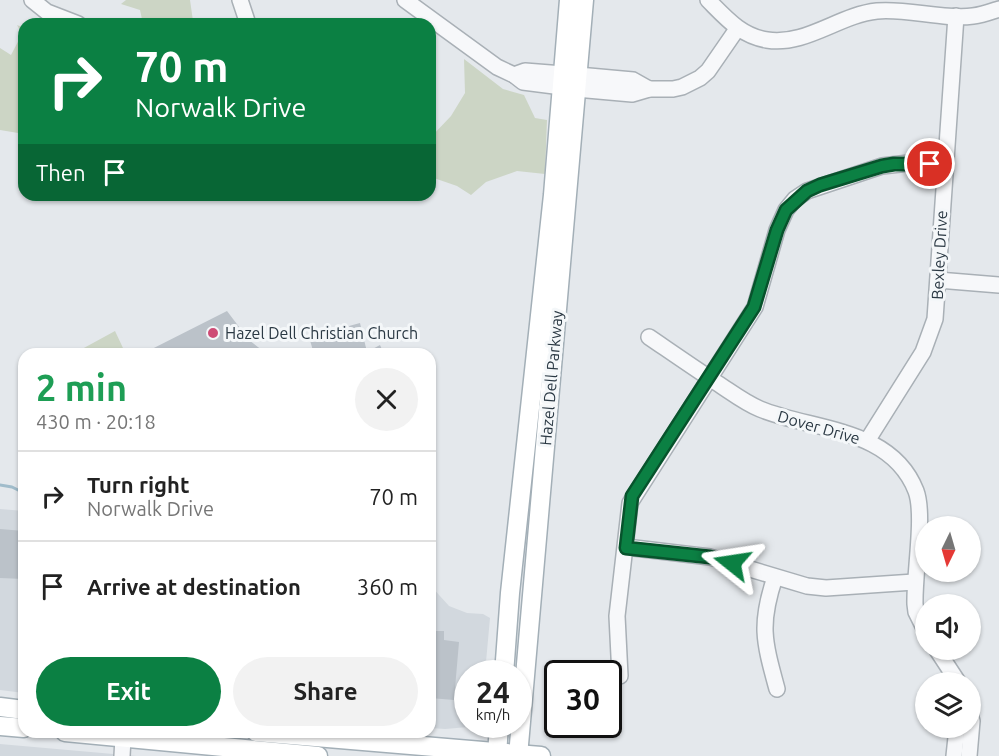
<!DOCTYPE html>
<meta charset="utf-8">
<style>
body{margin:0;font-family:Ubuntu,sans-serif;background:#f2f2f2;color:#222;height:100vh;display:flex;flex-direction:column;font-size:22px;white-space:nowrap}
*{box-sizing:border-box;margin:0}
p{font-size:20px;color:#767676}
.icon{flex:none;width:33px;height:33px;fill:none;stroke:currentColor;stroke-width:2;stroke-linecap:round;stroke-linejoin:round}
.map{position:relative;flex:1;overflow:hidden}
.sheet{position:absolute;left:18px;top:348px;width:418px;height:390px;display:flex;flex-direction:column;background:#fff;border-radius:18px;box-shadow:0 2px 4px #0004}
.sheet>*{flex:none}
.banner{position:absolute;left:18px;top:18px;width:418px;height:183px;border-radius:18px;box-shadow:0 2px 4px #0004;background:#0b8043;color:#fff;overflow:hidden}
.needle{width:39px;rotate:185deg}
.tools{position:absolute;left:915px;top:516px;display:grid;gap:12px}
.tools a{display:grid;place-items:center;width:66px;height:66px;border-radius:50%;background:#fff;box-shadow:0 2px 4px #0004;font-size:30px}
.speed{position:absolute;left:454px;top:660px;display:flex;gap:12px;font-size:30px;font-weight:700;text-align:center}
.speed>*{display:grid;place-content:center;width:78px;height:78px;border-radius:50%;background:#fff;box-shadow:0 2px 4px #0004;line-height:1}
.speed small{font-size:15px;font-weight:400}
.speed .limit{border:3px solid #111;border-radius:9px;background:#fff;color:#111}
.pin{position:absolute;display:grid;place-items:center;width:51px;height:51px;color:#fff;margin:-26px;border:3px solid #fff;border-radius:50%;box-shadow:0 2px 6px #0007}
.me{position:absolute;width:66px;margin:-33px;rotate:285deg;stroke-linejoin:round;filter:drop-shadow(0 0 4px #0008)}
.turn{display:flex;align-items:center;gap:21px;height:126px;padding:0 18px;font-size:27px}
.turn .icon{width:78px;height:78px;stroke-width:2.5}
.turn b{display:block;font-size:42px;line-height:51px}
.then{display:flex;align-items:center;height:57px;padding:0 18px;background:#0003;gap:12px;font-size:22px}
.round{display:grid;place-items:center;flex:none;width:63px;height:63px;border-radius:32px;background:#f2f2f2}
.headline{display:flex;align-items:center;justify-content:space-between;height:102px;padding:0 18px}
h1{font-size:36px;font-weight:700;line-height:45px;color:#1e9e55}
.cta{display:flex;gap:12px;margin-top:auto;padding:12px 18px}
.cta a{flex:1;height:69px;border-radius:36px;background:#0b8043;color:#fff;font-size:24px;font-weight:700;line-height:69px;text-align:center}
.cta a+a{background:#f2f2f2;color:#222}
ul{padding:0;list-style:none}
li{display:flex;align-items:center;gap:18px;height:90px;padding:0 18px;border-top:2px solid #e0e0e0}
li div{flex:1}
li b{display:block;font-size:22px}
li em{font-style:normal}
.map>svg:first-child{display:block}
</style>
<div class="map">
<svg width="999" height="756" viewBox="0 0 999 756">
<rect width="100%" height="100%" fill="#e4e8ec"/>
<g fill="#d2d8de">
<polygon points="0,509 24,511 24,693 0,690"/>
<polygon points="430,585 449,606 467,613 483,614 490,618 485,673 468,674 468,724 480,725 480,726 445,729 431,728"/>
<polygon points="0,744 136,756 0,756"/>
</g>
<g fill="#ccd5c5">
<polygon points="126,0 190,0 193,21 191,24 143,24 140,10 121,4"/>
<polygon points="17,25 24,28 24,53 19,62 24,64 24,134 0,130 0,48 11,55 22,34"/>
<polygon points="464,59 503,89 524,95 535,118 547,120 545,174 517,171 486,182 471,195 457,186 431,177 431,137 451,116 465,93"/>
<polygon points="115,331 123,348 116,351 117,354 85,354 82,349"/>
</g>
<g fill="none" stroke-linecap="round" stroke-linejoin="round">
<polyline stroke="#a0bccb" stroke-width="3" points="0,485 12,487 24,493"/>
</g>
<g fill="#bbc2c9">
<polygon points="227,311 249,340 267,354 142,354"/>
<polygon points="360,323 367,352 380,345 384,354 314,354 309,337 321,334 321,336 350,329 349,326"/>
<polygon points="0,529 24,531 24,579 0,578"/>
<polygon points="433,631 444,631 444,640 459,642 454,700 430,698 430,639 432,639"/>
</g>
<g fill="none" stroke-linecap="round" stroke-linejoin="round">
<defs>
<g id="minor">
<polyline points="32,0 47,12 78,24"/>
<polyline points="240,0 248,24"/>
<polyline points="405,0 497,67 514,75 523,82 562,87"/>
<path d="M 708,0 C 726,18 741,36 767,40 C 806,46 839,15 877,11 C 907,8 943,20 973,16 C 982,15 990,12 999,9"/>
<polyline points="514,75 525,71 563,74"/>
<polyline points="578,75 633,80 649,89"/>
<polyline points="576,89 632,94 649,89 673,89 682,87 700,78 708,71 737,29"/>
<polyline points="938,280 999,285"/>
<path d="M 649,337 C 671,352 694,368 717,383 C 731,392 745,403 760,409 C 813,431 891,427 916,491 C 925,515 914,575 915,604 L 916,612 L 926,632"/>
<polyline points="867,441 923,352 935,319 956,16"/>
<polyline points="626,547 710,557 807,586 826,588 914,582"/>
<path d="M 775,577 C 759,625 764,641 777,689"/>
<polyline points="937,650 958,682"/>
<polyline points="620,676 617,616 630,503 755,307 777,230 786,210 795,199 807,191 882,166 909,163 944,165"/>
<polyline points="122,756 123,738"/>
<polyline points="954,756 957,728"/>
<polyline points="969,756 972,721 970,715"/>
</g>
<g id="major">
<polyline points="504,674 510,593 553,195 569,0"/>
<polyline points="0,707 24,710"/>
<polyline points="0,726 24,728"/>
<polyline points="65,732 318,756"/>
<polyline points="256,732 541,756"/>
<polyline points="497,756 499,724"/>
<polyline points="518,756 584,0"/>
</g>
</defs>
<use href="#minor" stroke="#a9b0b6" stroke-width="18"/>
<use href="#major" stroke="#a3afb7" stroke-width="21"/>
<use href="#minor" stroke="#f7f8fa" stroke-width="15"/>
<use href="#major" stroke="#fff" stroke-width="18"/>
</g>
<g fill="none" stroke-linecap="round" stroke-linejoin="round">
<defs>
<polyline id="route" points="732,563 710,557 626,548 632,496 754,307 777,230 786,210 807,191 820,185 882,166 894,164 930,164"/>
</defs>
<use href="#route" stroke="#07532c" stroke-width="15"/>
<use href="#route" stroke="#0b8043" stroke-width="10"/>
</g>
<circle fill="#ce4b75" stroke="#f4f7f9" stroke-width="2" cx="213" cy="333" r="6"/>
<g text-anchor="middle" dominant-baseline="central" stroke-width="6" stroke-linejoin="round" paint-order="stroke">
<g font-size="16" fill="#2b3944" stroke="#f4f7f9">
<text transform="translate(939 255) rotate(-87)">Bexley Drive</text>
<text transform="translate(551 378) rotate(-85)">Hazel Dell Parkway</text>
<text transform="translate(819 427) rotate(16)">Dover Drive</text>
</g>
<g font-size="16" fill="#2b3944" stroke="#f4f7f9" text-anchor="start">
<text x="225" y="333">Hazel Dell Christian Church</text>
</g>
</g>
</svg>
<div class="tools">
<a><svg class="needle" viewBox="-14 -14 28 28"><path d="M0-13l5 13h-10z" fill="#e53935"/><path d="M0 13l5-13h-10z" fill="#767676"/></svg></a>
<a><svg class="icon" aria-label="sound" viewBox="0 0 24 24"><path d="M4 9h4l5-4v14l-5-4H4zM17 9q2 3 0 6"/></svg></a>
<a><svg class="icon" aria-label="layers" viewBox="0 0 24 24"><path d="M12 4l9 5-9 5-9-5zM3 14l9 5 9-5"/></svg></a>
</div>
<div class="speed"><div>24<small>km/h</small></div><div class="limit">30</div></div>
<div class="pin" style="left:930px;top:164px;background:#d93025"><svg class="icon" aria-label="arrive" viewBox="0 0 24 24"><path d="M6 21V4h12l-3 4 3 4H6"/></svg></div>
<svg class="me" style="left:732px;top:563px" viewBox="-20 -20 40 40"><path d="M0-17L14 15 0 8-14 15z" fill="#0b8043" stroke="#fff" stroke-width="4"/></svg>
<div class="banner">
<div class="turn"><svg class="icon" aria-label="right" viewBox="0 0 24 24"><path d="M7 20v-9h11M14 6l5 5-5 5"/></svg><div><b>70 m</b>Norwalk Drive</div></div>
<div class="then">Then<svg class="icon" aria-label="arrive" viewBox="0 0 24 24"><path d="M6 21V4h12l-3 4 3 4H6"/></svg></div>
</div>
<section class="sheet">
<div class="headline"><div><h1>2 min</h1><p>430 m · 20:18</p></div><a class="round"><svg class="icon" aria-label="close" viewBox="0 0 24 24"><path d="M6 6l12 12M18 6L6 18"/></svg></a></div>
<ul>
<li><svg class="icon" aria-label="right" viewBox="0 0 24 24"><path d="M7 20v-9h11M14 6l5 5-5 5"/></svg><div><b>Turn right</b><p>Norwalk Drive</p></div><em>70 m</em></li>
<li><svg class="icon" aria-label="arrive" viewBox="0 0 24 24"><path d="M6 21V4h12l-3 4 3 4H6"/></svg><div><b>Arrive at destination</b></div><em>360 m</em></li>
</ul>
<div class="cta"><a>Exit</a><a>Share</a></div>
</section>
</div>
